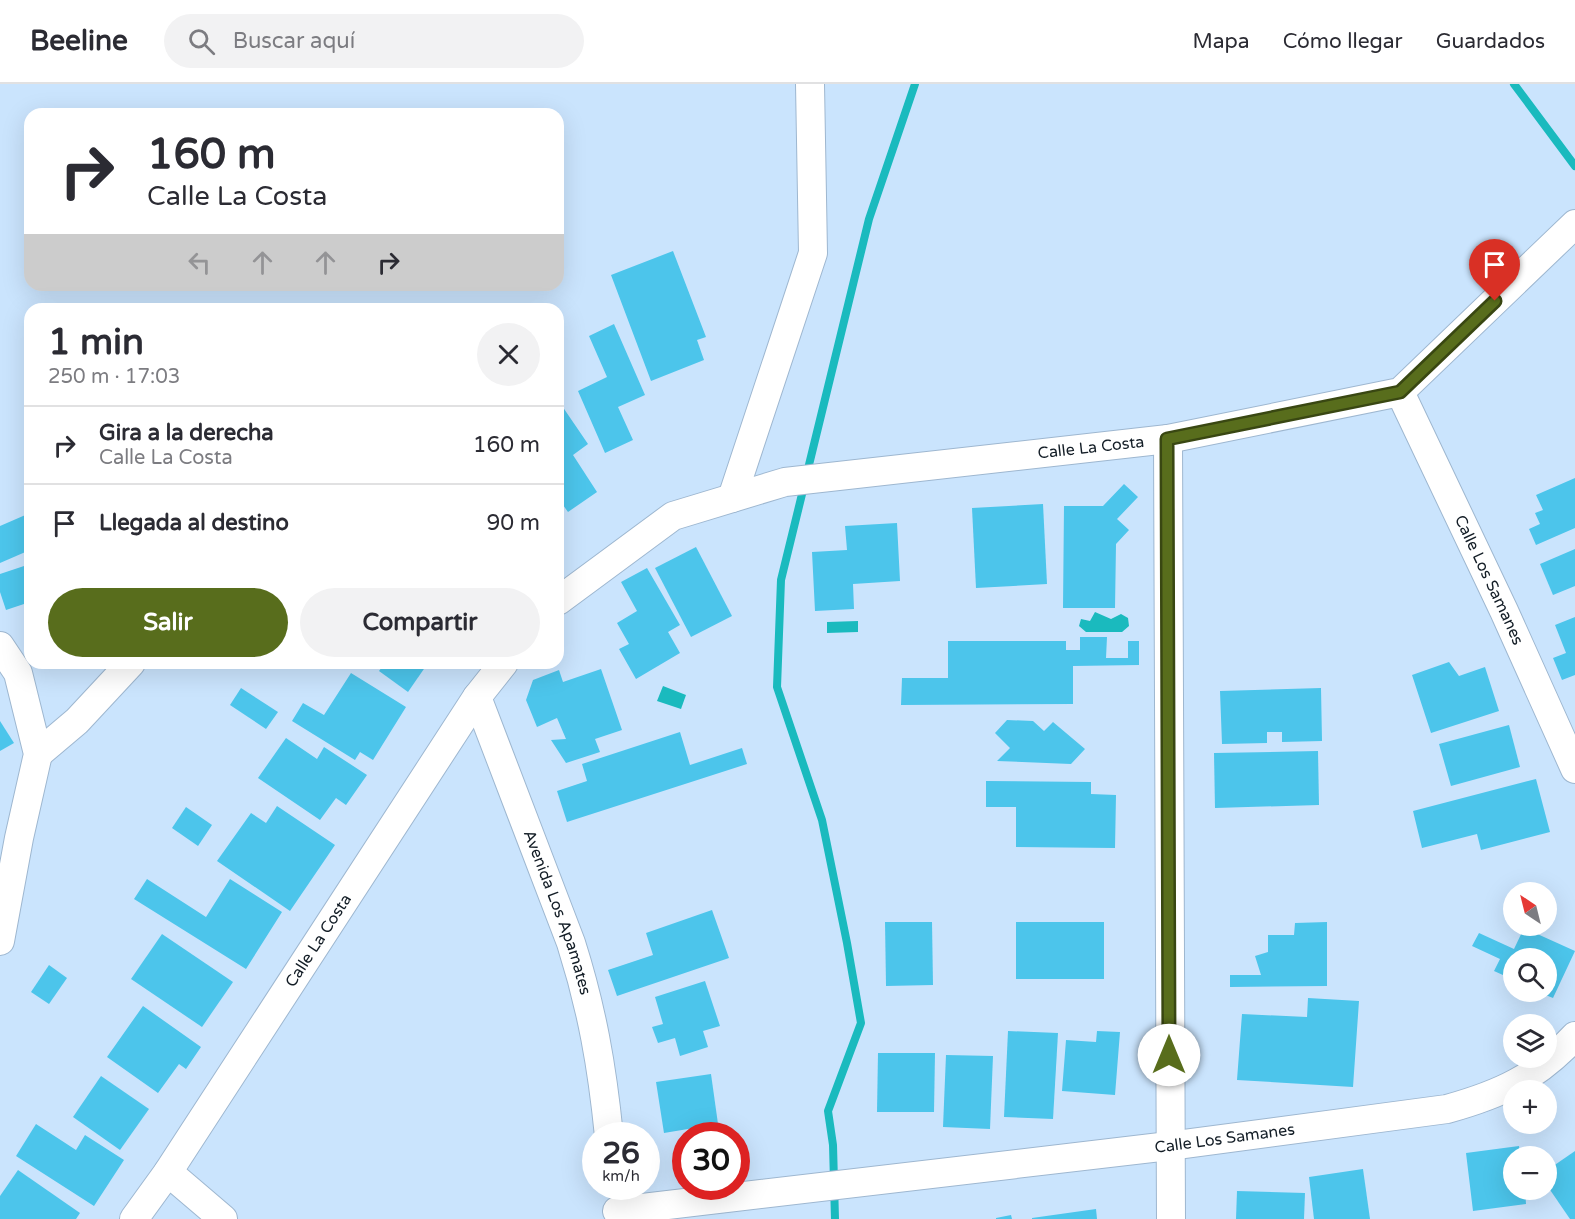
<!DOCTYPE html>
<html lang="es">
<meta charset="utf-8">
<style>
body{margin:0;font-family:"Varela Round",sans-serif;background:#f2f2f3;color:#2b2b33;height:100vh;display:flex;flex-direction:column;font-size:22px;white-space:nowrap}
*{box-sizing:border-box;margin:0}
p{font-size:20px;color:#7c7c81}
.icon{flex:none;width:33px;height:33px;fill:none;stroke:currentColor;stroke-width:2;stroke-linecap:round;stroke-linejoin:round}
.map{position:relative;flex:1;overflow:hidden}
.drawer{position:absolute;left:24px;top:219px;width:540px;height:366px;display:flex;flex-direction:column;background:#fff;border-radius:18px;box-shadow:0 6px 24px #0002}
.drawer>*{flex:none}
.banner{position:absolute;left:24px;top:24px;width:540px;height:183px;border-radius:18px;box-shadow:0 6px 24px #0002;background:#fff;color:#2b2b33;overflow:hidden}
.needle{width:39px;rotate:325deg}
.fabs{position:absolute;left:1503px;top:798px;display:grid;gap:12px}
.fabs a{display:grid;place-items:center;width:54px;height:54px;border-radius:50%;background:#fff;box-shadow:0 6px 24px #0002;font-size:30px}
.speed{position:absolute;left:582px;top:1038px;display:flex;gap:12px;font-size:30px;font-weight:700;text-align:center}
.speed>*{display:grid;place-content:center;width:78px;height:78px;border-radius:50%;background:#fff;box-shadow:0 6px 24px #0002;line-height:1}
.speed small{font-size:15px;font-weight:400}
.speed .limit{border:9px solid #d22;background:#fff;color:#111}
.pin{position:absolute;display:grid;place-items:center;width:51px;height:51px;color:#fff;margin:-62px -26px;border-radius:50% 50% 50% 0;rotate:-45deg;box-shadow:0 0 6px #0007}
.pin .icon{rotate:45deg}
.me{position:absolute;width:66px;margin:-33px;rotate:0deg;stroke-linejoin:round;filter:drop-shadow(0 0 4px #0008)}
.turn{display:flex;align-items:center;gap:21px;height:126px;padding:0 24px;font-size:27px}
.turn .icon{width:78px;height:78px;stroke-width:2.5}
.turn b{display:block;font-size:42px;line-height:51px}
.lanes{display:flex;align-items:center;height:57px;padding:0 24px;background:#0003;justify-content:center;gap:30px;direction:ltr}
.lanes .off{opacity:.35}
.round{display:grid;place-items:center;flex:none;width:63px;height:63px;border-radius:32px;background:#f2f2f3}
.headline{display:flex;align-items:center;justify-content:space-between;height:102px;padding:0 24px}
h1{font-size:36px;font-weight:800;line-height:45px}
.primary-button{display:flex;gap:12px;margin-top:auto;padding:12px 24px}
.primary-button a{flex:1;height:69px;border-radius:36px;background:#586d1c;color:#fff;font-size:24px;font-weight:800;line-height:69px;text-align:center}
.primary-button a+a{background:#f2f2f3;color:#2b2b33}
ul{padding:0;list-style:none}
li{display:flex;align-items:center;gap:18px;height:78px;padding:0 24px;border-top:2px solid #e1e1e2}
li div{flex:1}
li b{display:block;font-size:22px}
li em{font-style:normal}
header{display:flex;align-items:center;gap:36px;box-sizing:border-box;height:84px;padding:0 30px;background:#fff;border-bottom:2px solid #e1e1e2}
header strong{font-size:28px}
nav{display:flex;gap:33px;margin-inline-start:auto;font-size:21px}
.search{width:420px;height:54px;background:#f2f2f3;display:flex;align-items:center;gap:15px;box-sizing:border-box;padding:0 21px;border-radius:33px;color:#7c7c81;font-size:22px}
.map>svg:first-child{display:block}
</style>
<header>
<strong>Beeline</strong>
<div class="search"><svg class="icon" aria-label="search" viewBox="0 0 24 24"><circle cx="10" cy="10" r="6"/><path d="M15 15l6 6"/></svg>Buscar aquí</div>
<nav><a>Mapa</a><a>Cómo llegar</a><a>Guardados</a></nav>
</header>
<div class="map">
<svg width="1575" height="1135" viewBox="0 0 1575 1135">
<rect width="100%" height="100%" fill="#cae4fd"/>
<g fill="#1ababe">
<polygon points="1095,528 1111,535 1121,530 1128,534 1129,542 1122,548 1086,548 1079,542 1081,535 1090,537"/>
<polygon points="858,537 858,548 827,549 827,538"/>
<polygon points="663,602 686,611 681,625 657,617"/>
</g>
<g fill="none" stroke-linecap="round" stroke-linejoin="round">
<g stroke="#1ababe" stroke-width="8">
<polyline points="1514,0 1575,82"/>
<polyline points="807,389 869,135 915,0"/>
<polyline points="804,402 781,496 777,603 822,736 847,859 861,939 828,1027 833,1061 835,1135"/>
</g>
</g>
<g fill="#4cc5eb">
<polygon points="673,167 706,253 697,256 704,276 651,297 611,191"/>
<polygon points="614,240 645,311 618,323 633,356 605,369 578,307 607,293 589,252"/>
<polygon points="558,316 588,360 573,371 597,408 568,428 558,414"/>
<polygon points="1575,394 1575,444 1536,461 1529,445 1540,440 1535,429 1543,426 1536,411"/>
<polygon points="1124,400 1138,413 1117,435 1129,446 1116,460 1115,524 1063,524 1064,422 1103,422"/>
<polygon points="1043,420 1047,500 976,504 972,424"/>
<polygon points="30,429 30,466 0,479 0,442"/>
<polygon points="897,439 900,497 853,500 854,525 815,527 812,468 847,466 845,442"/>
<polygon points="696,463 732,532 691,553 655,484"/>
<polygon points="1575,465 1575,502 1553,511 1540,480"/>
<polygon points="30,480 30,518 6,526 0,508 0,490"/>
<polygon points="647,484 680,541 668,548 680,569 636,595 619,565 629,560 617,539 637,527 621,498"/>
<polygon points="1575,533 1575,591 1562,596 1553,574 1566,569 1555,541"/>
<polygon points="1080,553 1107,553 1106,574 1128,574 1128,557 1139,557 1139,581 1073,582 1073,620 901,621 902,594 948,594 948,557 1066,557 1066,566 1080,566"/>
<polygon points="1449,578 1459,592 1485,583 1499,627 1431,649 1412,591"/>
<polygon points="385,579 428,579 408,608 379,587"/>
<polygon points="601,585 622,646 595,655 600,668 566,679 551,656 566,655 557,634 537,643 526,616 533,596 559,586 563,598"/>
<polygon points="351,589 406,623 373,676 360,668 355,676 292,637 303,619 324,631"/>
<polygon points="241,604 278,628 266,645 230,621"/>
<polygon points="1321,604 1322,657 1282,658 1282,648 1267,648 1267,659 1222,660 1220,607"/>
<polygon points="1007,636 1033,637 1044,647 1053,638 1085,665 1071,680 997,677 1010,664 995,649"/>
<polygon points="0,637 14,659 0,667"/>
<polygon points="1509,641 1520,683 1451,702 1439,660"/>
<polygon points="680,648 690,681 742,664 747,680 567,738 557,707 587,697 582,680"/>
<polygon points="286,654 317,675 324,663 367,691 346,721 336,714 320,736 258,694"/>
<polygon points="1318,667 1319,721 1215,724 1214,669"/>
<polygon points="1536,695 1550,748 1481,766 1477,750 1422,764 1413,727"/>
<polygon points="986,697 1091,698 1091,710 1116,711 1115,764 1016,763 1016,723 986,723"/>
<polygon points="277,722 335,761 290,827 217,777 251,729 266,739"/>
<polygon points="186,723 212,741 198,762 172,744"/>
<polygon points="147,795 206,833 230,795 282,828 246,885 134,815"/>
<polygon points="712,826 729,874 617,912 608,886 653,871 646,849"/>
<polygon points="885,838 932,838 933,901 886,902"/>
<rect x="1016" y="838" width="88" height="57"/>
<polygon points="1327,838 1327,902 1230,903 1230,891 1261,891 1255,872 1268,868 1268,851 1294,851 1295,839"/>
<polygon points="1524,844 1575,867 1553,914 1538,908 1546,908 1546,874 1514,874 1514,896 1494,887 1500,875 1472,862 1479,849 1514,865"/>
<polygon points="162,850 233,898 202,943 131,895"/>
<polygon points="49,881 67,894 49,920 31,908"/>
<polygon points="705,897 720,942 703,947 708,963 680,972 675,954 658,959 652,943 663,940 655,913"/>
<polygon points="1308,914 1359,917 1353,1003 1237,996 1242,930 1307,933"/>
<polygon points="143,922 201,963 186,985 179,980 158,1009 107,973"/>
<polygon points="1008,947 1058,949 1053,1035 1004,1033"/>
<polygon points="1097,947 1120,948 1115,1011 1062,1007 1066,956 1096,958"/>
<polygon points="878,969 935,969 934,1028 877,1028"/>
<polygon points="946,971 993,972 990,1045 943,1043"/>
<polygon points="711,990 718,1040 664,1049 656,998"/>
<polygon points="101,992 149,1025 120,1066 73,1033"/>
<polygon points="36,1040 76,1066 85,1051 124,1076 94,1122 16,1072"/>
<polygon points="1519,1062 1520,1072 1514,1072 1514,1106 1525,1106 1526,1120 1473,1127 1466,1069"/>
<polygon points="1575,1067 1575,1135 1570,1135 1546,1100 1546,1087"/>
<polygon points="1363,1085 1370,1135 1314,1135 1309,1093"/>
<polygon points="18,1086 80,1129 76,1135 0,1135 0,1112"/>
<polygon points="1237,1107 1305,1109 1304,1135 1236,1135"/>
<polygon points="1096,1125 1097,1135 1032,1135 1032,1134"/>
<polygon points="1011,1131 1012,1135 996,1135 996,1134"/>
</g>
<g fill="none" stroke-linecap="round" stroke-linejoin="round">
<defs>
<g id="street">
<path id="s1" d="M 1400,308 L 1504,527 L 1575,685"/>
<polyline points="1168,355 1171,1135"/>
<polyline points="732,414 813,169 810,0"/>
<path id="s2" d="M 558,517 L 673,432 L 785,398 L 1168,355 L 1400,308 L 1575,140"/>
<polyline points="0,562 18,589 38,670 19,754 0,857"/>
<path id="s3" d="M 477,613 L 571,859 C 592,925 602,982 609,1052"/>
<polyline points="38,670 77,637 131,579"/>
<polyline points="168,1088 223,1135"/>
<path id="s4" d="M 617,1127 L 1169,1062 L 1447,1025 C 1501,1010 1536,994 1575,952"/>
<path id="s5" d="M 134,1135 L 168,1088 L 477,613 L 504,579"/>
</g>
</defs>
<use href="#street" stroke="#9eb7d0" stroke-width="30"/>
<use href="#street" stroke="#fff" stroke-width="28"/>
</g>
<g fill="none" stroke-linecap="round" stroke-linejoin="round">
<defs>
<polyline id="route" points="1169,971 1167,355 1400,308 1495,217"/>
</defs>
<use href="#route" stroke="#394712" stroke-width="15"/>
<use href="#route" stroke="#586d1c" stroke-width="10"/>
</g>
<g text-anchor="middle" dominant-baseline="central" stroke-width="6" stroke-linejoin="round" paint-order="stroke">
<g font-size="16" fill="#131d26" stroke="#e5effa">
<text stroke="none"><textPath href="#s2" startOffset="568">Calle La Costa</textPath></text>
<text stroke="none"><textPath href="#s1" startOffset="208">Calle Los Samanes</textPath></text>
<text stroke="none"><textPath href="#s3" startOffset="230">Avenida Los Apamates</textPath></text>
<text stroke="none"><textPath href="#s5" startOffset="334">Calle La Costa</textPath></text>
<text stroke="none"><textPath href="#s4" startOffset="612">Calle Los Samanes</textPath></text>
</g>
</g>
</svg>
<div class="fabs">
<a><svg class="needle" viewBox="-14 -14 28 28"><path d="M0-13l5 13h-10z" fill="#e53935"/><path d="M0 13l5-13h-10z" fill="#7c7c81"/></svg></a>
<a><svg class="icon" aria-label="search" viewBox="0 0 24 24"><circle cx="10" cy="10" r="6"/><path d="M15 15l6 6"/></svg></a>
<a><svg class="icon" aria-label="layers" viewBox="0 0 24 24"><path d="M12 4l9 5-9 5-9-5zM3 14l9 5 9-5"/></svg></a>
<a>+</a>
<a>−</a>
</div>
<div class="speed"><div>26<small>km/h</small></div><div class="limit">30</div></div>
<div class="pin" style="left:1495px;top:217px;background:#d93025"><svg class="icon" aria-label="arrive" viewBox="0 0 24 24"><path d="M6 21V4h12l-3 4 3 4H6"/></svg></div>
<svg class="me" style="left:1169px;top:971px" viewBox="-20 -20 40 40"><circle r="19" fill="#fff"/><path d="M0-13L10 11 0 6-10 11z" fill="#586d1c"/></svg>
<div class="banner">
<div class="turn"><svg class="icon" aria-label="right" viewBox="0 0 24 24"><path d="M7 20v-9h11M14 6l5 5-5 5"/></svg><div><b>160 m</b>Calle La Costa</div></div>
<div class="lanes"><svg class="icon off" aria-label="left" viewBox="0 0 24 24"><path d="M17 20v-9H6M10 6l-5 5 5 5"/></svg><svg class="icon off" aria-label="ahead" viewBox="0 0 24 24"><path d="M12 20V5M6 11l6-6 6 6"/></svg><svg class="icon off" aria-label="ahead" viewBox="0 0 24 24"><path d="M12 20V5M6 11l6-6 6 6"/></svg><svg class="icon" aria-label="right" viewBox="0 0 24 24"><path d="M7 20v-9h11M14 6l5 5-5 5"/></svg></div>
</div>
<section class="drawer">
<div class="headline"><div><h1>1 min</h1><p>250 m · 17:03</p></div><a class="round"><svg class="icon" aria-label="close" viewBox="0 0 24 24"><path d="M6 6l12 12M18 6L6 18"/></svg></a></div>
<ul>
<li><svg class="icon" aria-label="right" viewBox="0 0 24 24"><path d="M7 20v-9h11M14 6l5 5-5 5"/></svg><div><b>Gira a la derecha</b><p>Calle La Costa</p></div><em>160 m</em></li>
<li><svg class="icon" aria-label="arrive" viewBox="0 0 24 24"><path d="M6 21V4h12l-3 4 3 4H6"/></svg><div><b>Llegada al destino</b></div><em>90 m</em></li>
</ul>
<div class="primary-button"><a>Salir</a><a>Compartir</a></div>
</section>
</div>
